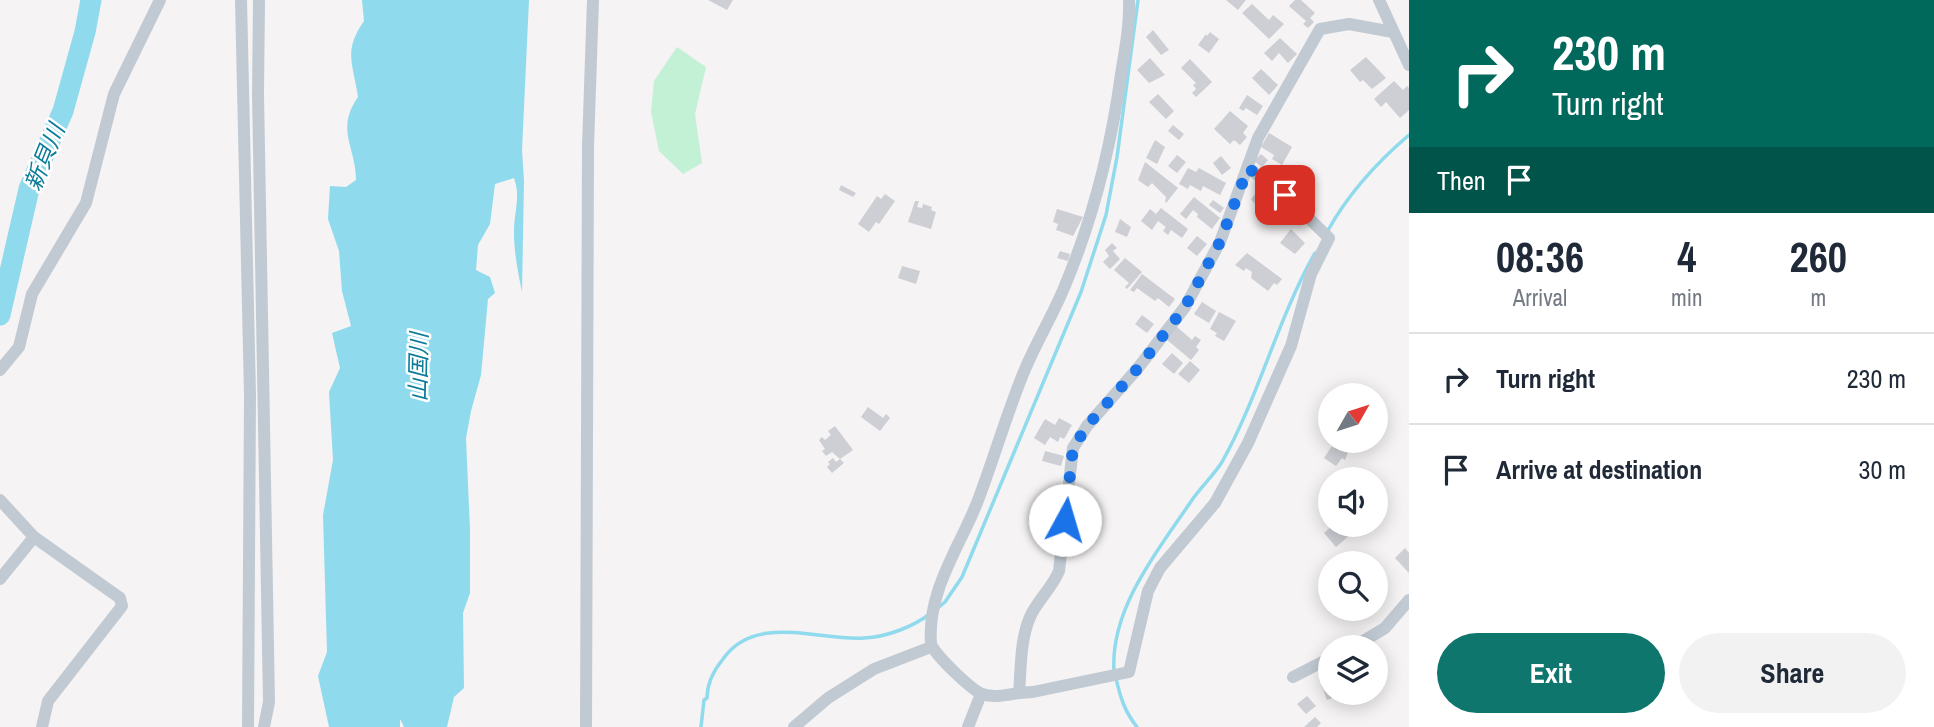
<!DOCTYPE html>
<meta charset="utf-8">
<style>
body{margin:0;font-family:"Archivo Narrow","Noto Sans JP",sans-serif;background:#f2f2f3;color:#1f2937;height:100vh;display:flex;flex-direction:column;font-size:26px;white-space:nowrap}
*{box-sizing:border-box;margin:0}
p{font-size:23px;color:#747a83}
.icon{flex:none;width:38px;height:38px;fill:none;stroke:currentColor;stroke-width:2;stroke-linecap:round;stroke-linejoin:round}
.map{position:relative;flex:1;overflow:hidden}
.drawer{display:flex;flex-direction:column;background:#fff;width:525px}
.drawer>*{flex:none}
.banner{background:#00695c;color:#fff;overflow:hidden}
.needle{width:46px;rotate:51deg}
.controls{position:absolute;left:1318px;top:383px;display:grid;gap:14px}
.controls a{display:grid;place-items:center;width:70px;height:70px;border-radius:50%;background:#fff;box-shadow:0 4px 18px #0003;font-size:35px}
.pin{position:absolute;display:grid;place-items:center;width:60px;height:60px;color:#fff;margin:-30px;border-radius:14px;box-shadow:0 4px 10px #0006}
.me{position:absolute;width:77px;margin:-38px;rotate:6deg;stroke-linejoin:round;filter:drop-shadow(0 0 5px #0008)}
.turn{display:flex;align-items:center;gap:24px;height:147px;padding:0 28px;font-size:32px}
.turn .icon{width:91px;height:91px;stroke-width:2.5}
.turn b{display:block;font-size:49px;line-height:60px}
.then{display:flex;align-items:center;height:66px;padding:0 28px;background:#0003;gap:14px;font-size:26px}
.eta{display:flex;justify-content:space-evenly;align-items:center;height:119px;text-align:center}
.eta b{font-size:42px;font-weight:800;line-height:49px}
.action{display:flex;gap:14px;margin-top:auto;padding:14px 28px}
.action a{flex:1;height:80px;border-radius:42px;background:#0f766e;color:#fff;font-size:28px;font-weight:800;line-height:80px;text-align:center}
.action a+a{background:#f2f2f3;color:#1f2937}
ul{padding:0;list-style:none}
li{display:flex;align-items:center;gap:21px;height:91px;padding:0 28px;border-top:2px solid #e0e1e3}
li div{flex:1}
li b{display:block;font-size:26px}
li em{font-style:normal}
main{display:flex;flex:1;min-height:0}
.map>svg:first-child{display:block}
</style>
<main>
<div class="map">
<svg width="1409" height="727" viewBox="0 0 1409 727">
<rect width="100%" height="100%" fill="#f5f3f3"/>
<polygon fill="#c3f1d5" points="677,47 706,67 695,114 702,163 683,174 659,151 651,112 654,81"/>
<path fill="#90daee" d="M 362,0 L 529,0 L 522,150 L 524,181 L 522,292 C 518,272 514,253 514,232 C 514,211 521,197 514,178 L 495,184 L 490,224 L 478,245 L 476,270 L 490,277 L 495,293 L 488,299 L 481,375 L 471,411 L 466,438 L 470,530 L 470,593 L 463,613 L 464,688 L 454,697 L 447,727 L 404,727 L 400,719 L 400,727 L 329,727 L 318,676 L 327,652 L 323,515 L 333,460 L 329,392 L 340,368 L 332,333 L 351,326 L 342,291 L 339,251 L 328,219 L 330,186 L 346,187 L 356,180 C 356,147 335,130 358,97 C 353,63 343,51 364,21 Z"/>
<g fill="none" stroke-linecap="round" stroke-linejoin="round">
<g stroke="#90daee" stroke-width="3.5">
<path d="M 1327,232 C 1348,194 1376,163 1409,135"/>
<polyline points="939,607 945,602 962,577 1081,292 1106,215 1117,157 1138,0"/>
<path d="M 1114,671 C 1110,608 1159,549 1192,500 C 1201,487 1213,476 1222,462 C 1259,396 1277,320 1315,253"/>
<path d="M 1116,678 C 1120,697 1125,712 1137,727"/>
<path d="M 701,727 L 704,700 L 707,698 C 707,684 714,670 723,659 C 755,613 818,641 864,638 C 887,637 912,627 930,614"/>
</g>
<polyline stroke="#90daee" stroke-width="21" points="0,315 29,189 63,111 85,32 91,0"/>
</g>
<g fill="#cdcfd5">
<polygon points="708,0 733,0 727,10"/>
<polygon points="1226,0 1246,0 1238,10"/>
<polygon points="1295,0 1301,0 1315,13 1310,18 1314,22 1308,28 1303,24 1306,21 1289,6"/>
<polygon points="1252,4 1269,20 1273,15 1284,24 1269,39 1242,13"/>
<polygon points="1153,30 1169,50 1161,55 1146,37"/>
<polygon points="1210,32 1219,39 1209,53 1198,45 1206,34 1207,36"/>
<polygon points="1280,38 1297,54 1288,63 1279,53 1272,61 1264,53"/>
<polygon points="1366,57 1386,78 1372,89 1363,80 1360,82 1350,70"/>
<polygon points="1150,58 1165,75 1149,83 1137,70"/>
<polygon points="1190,59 1212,82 1196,97 1192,93 1196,89 1193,85 1196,83 1181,68"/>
<polygon points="1261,69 1278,85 1269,95 1252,78"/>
<polygon points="1394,81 1403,90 1407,86 1409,88 1409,110 1400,118 1386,102 1381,107 1374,99"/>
<polygon points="1158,94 1174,111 1166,119 1149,102"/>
<polygon points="1247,95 1263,106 1257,115 1246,108 1243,111 1239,108"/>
<polygon points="1230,111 1248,126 1243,133 1247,137 1240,145 1234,140 1230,144 1214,129"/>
<polygon points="1173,125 1184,134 1179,140 1168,131"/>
<polygon points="1269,133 1292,147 1282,165 1272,159 1274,155 1261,147"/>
<polygon points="1155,140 1165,147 1157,164 1146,158"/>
<polygon points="1261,154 1268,160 1262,167 1254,161"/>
<polygon points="1177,155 1186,162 1177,173 1168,166"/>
<polygon points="1221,156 1231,168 1222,175 1213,163"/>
<polygon points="1145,162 1178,188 1166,203 1165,202 1166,197 1152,183 1148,187 1138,180"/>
<polygon points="1188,168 1196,172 1199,168 1226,183 1220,195 1203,186 1201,191 1190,185 1188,189 1179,184"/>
<polygon points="841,185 856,193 853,197 839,190"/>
<polygon points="1262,186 1275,197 1266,207 1258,200 1254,203 1251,199"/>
<polygon points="885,194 895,201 879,224 876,222 869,232 858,224 877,196 881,199"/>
<polygon points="1194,197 1220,218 1212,229 1197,217 1198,214 1193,210 1186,219 1180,214"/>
<polygon points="1213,200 1224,208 1220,213 1209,205"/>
<polygon points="915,201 919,201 917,207 922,208 923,204 932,207 931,210 936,212 931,229 908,222"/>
<polygon points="1161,208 1188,229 1182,238 1171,230 1168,235 1163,231 1166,227 1158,221 1152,230 1141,221 1150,209 1156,214"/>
<polygon points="1057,209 1083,217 1073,236 1056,230 1058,224 1053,222"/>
<polygon points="1120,219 1131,227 1127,237 1115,232"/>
<polygon points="1291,229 1305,243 1295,254 1280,243"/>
<polygon points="1197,236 1207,244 1197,256 1187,248"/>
<polygon points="1112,243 1117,248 1113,251 1120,259 1110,269 1103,262 1109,256 1105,250"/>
<polygon points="1060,251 1070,254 1068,261 1057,258"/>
<polygon points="1247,253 1282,279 1277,285 1274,283 1268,291 1251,278 1252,272 1246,268 1244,271 1235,265"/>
<polygon points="1125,258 1142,272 1127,289 1125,287 1129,283 1114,270"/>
<polygon points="902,266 920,271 916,284 898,278"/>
<polygon points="1142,274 1175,299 1169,307 1158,298 1155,301 1137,288 1134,292 1130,290"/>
<polygon points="1202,302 1216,311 1209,323 1194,314"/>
<polygon points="1219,312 1236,321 1224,341 1215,336 1217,333 1210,329"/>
<polygon points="1142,315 1154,324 1147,333 1135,324"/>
<polygon points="1177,327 1192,340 1195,336 1201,340 1196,347 1199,350 1191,360 1166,339"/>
<polygon points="1172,353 1183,363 1174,374 1162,364"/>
<polygon points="1190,361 1200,370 1189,383 1178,374"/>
<polygon points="868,407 883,418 886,414 890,418 880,431 861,417"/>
<polygon points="1059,418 1072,425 1064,439 1060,437 1058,442 1050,437 1045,445 1034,438 1045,419 1055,425"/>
<polygon points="835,426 853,450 840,459 832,452 826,456 822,451 825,449 819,440 822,437 825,440 831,435 828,431"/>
<polygon points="1339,441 1350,447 1345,460 1342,458 1336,466 1324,458 1332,446 1334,448"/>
<polygon points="1045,451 1064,456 1061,466 1042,461"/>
<polygon points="833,458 836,462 840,459 844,463 832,473 827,467 830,464 828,462"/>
<polygon points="1333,525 1345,525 1344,528 1350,535 1336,547 1324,533"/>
<polygon points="1405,548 1409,553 1409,573 1395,558"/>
<polygon points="1330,681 1330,693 1333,693 1335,697 1327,700 1321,684"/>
<polygon points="1307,696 1316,706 1306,714 1297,704"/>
<polygon points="1315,717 1321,723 1317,727 1304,727"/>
</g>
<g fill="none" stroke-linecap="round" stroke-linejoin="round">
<g stroke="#c1cad2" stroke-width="12">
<polyline points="241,0 250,395 248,727"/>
<polyline points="259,0 258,94 269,702 264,727"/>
<path d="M 1129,0 C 1130,25 1125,49 1121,74 C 1111,148 1093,219 1064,288 C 1052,317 1035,344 1023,374 C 1006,416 993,461 977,503 C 959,548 927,592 931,643 C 932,653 972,690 982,694 C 994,698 1007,695 1019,693 C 1021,669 1020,640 1030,617 C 1037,601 1052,588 1059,571 L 1073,448 L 1087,426 L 1138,368 L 1185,307 L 1220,242 L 1258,138 L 1320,29 L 1349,24 L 1393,32"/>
<polyline points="1379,0 1409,65"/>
<polyline points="0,370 19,347 32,294 86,203 114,94 160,0"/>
<polyline points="0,500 34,537 120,598 122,606 48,701 42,727"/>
<polyline points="0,579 34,537"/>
<polyline points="1352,648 1385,628 1409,600"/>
<polyline points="1293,677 1330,658"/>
<polyline points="1019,693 1033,692 1129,672 1148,591 1160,568 1215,503 1248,443 1291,346 1311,274 1329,238 1285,195 1248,168"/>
<polyline points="586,727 588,146 593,0"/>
<polyline points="794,727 828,698 874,669 931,647"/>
<polyline points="968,727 981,694"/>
</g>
</g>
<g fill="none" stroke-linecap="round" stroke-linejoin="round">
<polyline stroke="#1a73e8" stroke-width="12" stroke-dasharray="0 21.6" points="1065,520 1073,448 1087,426 1138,368 1185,307 1220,242 1248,168 1285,195"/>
</g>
<g text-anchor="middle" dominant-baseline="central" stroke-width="5" stroke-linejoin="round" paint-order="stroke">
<g font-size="23" font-style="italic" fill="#0c7c9b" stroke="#fff">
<text transform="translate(44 157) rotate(-68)">新貝川</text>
<text transform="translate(418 367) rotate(-89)">山国川</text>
</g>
</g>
</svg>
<div class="controls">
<a><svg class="needle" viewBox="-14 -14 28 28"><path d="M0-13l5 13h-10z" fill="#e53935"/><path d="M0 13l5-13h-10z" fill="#747a83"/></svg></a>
<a><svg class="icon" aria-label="sound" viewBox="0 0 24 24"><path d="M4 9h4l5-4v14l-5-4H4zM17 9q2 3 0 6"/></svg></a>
<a><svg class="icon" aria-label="search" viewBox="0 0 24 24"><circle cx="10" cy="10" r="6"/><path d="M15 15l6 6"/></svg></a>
<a><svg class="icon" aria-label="layers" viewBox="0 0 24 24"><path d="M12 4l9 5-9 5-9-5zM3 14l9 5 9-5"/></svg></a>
</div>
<div class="pin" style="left:1285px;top:195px;background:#d93025"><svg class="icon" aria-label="arrive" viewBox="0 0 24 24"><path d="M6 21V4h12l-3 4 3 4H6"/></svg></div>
<svg class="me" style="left:1065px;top:520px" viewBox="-20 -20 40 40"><circle r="19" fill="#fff"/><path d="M0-13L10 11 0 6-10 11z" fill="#1a73e8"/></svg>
</div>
<section class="drawer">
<div class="banner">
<div class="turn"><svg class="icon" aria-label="right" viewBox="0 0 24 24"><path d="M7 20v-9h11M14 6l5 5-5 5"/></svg><div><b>230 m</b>Turn right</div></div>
<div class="then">Then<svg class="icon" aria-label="arrive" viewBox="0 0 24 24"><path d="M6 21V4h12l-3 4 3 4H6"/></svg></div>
</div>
<div class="eta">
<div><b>08:36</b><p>Arrival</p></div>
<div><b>4</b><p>min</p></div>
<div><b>260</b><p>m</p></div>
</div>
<ul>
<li><svg class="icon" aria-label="right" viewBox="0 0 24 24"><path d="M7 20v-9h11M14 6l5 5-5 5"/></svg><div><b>Turn right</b></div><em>230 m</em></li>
<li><svg class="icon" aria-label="arrive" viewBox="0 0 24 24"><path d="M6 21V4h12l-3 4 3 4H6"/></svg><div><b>Arrive at destination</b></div><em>30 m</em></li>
</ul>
<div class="action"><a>Exit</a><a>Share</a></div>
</section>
</main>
